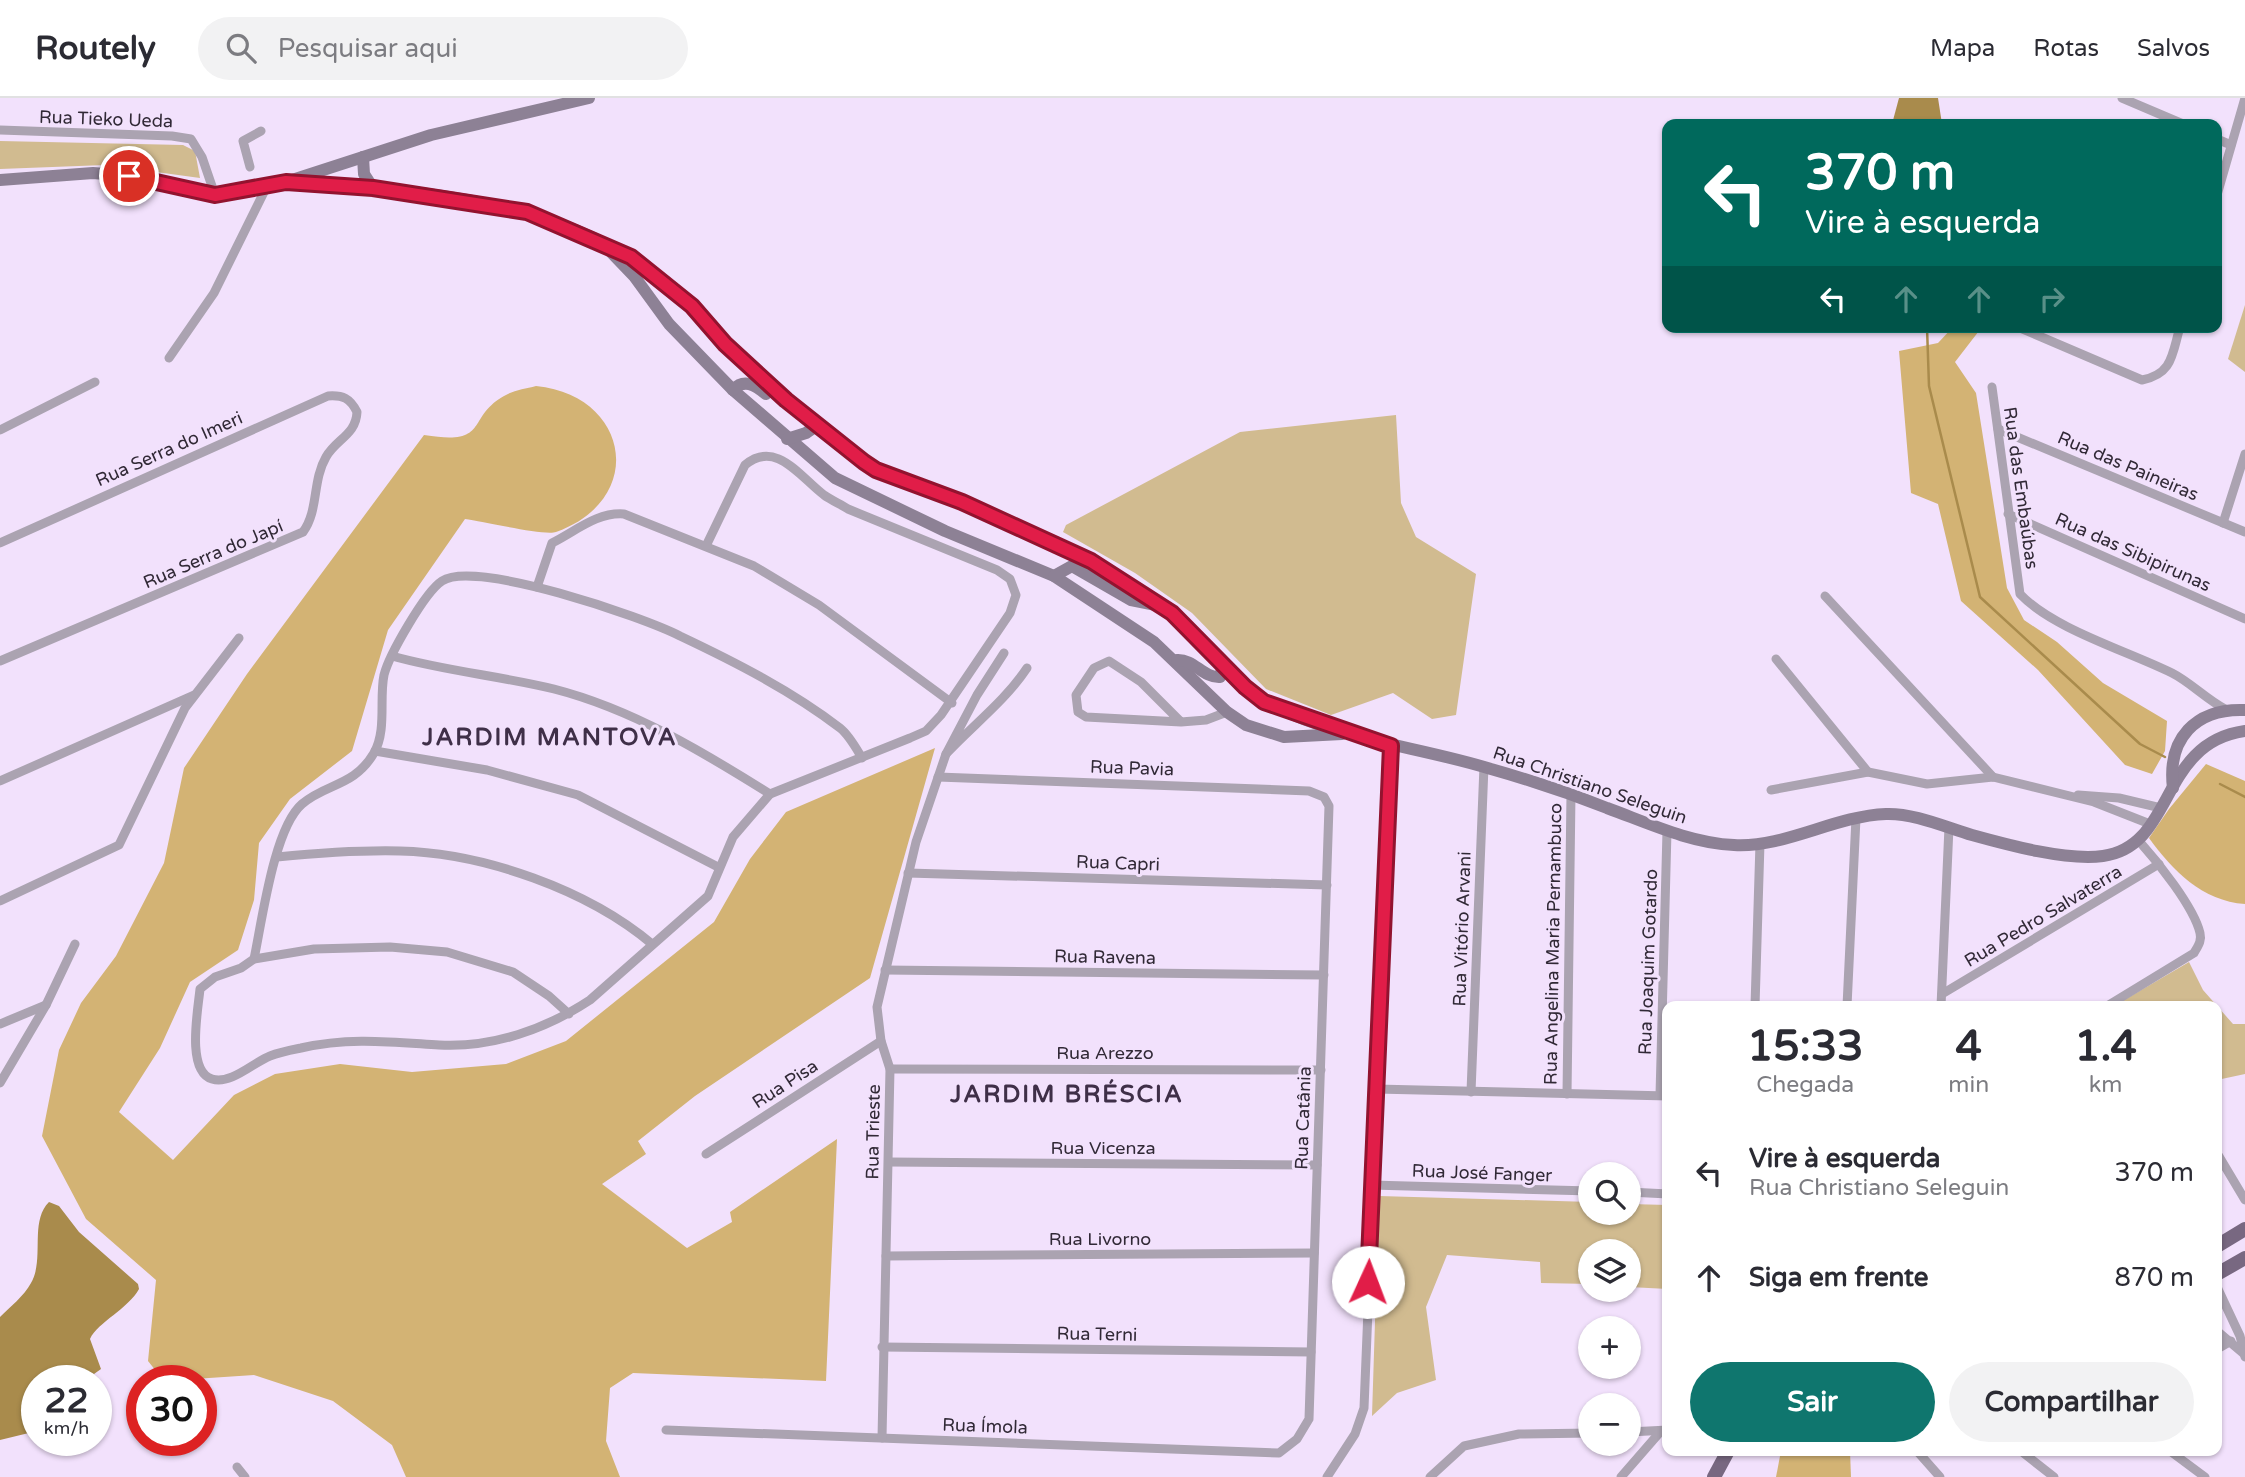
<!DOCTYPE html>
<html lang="pt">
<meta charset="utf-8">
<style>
body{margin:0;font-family:"Varela Round",sans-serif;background:#f2f2f3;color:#2b2b33;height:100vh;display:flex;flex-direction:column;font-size:26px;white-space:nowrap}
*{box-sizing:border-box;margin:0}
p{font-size:23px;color:#7c7c81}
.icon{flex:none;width:38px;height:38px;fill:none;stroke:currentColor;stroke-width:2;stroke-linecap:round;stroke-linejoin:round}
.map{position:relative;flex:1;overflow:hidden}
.side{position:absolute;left:1662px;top:903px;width:560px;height:455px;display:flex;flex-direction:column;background:#fff;border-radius:14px;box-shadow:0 2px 5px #0004}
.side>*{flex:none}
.guide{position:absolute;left:1662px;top:21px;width:560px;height:214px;border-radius:14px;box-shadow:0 2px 5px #0004;background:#00695c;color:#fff;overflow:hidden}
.buttons{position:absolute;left:1578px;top:1064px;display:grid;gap:14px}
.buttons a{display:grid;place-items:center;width:63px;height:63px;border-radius:50%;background:#fff;box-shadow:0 2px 5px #0004;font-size:35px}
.speed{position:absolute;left:21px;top:1267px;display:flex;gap:14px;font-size:35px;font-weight:700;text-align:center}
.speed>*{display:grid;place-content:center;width:91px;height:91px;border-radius:50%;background:#fff;box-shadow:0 2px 5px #0004;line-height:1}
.speed small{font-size:18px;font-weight:400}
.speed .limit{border:10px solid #d22;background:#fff;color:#111}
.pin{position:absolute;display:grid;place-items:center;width:60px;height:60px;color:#fff;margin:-30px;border:4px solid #fff;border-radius:50%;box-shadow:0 2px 7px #0007}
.me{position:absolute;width:77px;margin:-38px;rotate:2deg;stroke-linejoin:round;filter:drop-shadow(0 0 5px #0008)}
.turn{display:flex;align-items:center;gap:24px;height:147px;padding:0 28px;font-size:32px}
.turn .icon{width:91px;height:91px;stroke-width:2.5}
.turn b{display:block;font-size:49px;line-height:60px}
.lanes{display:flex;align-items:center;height:66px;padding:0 28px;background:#0003;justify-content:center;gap:35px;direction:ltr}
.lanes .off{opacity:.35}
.eta{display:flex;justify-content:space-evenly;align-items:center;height:119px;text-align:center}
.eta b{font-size:42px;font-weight:800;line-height:49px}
.primary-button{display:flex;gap:14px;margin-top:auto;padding:14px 28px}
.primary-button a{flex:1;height:80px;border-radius:42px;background:#0f766e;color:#fff;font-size:28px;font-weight:800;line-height:80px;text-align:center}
.primary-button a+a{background:#f2f2f3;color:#2b2b33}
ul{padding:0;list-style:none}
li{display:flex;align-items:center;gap:21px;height:105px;padding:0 28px}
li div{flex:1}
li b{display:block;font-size:26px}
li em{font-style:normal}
header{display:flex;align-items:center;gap:42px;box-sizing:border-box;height:98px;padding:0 35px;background:#fff;border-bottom:2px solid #e1e1e2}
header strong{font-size:33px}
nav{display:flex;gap:38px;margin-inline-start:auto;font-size:24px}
.search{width:490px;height:63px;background:#f2f2f3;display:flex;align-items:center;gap:18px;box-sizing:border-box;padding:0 24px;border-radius:38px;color:#7c7c81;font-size:26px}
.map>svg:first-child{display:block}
</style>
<header>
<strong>Routely</strong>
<div class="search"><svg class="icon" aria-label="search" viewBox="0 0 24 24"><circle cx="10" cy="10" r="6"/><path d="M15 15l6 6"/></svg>Pesquisar aqui</div>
<nav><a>Mapa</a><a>Rotas</a><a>Salvos</a></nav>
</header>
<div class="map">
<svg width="2245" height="1379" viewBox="0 0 2245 1379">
<rect width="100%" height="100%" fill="#f2e1fc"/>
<g fill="#d1bb90">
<polygon points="0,43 183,47 195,53 200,80 105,67 0,71"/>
<polygon points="2245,207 2245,274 2228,261"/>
<polygon points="1396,317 1401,405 1416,439 1476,476 1456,617 1432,621 1393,595 1331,617 1266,591 1192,515 1135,475 1063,434 1066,427 1240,334"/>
<polygon points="2189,864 2203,892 2233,926 2245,926 2245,976 2217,982 2217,908 2114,908"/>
<polygon points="1379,1098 1591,1104 1591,1115 1629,1115 1629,1106 1668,1107 1668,1191 1629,1189 1629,1153 1591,1153 1591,1186 1541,1185 1540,1164 1447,1157 1426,1209 1436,1282 1397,1295 1372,1318"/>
</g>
<g fill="#d3b374">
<polygon points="1953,229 1982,229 1955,264 1976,295 2007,490 2024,522 2057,544 2103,585 2167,623 2165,653 2152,676 2125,667 2038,572 1961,503 1938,406 1911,395 1899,253 1938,245"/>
<path d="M 536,288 C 629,297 648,401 556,434 C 544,438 482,423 465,421 L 388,532 L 352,653 L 290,701 L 259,745 L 254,802 L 238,852 L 190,884 L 160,950 L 119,1014 L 173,1062 L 234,997 L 275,976 L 340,966 L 412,974 L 506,966 L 566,943 L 714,824 L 750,761 L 786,714 L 935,650 L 870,880 L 695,998 L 638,1043 L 646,1056 L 602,1086 L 687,1150 L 732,1124 L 730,1114 L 837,1041 L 826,1283 L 633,1275 L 610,1290 L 606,1343 L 620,1379 L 406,1379 L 392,1347 L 333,1303 L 254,1277 L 164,1283 L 148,1263 L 156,1182 L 86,1121 L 42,1038 L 59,952 L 81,905 L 116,858 L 164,765 L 184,670 L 247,576 L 424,337 C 491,348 465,320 504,298 C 514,292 525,291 536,288 Z"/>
<path d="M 2206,666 L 2245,683 L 2245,806 C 2202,803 2173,773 2149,740 L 2169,711 Z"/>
<polygon points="1781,1353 1850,1353 1851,1379 1776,1379"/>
</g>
<g fill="#a98b4c">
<polygon points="1899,0 1938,0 1942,26 1892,26"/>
<path d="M 49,1104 L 59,1108 L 79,1134 L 138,1186 L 139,1191 C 128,1211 98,1224 90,1241 L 101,1271 L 94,1276 L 88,1274 L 80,1283 L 37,1283 L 37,1333 L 0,1342 L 0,1219 C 10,1209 24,1198 31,1185 C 45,1161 29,1124 49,1104 Z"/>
</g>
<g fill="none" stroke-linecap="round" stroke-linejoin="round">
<g stroke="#a98b4c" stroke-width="2.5">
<polyline points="1927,229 1929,288 1980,499 2140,646 2165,659"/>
<polyline points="2220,686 2245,699"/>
</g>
<g stroke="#aba3b1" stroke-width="9">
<polyline points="2122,0 2183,26"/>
<polyline points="0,32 172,38 191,41 202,59 215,97"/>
<polyline points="2217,41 2231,47"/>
<polyline points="250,69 243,43 261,33"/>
<polyline points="2217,97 2245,0"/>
<path d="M 2018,229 L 2142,282 C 2173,276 2172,256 2180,229"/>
<polyline points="169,260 214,195 267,88"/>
<path d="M 1992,289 L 2020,496 C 2053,531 2128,553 2172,575 C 2190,584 2206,601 2225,611"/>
<polyline points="1998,331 2245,434"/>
<polyline points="0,332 95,284"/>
<polyline points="2008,416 2245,521"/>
<polyline points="2223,425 2245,356"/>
<path d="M 0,445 L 328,298 C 343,297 350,300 357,314 C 356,337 336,341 326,359 C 312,383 319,412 303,434 L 0,563"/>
<path d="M 537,489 L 552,445 C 576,433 597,414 624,416 L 754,468 L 819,507 L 952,605"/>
<polyline points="1825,498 1993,679"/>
<path d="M 1004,555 L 977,597 L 946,656 C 973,627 1005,603 1027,570"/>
<path d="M 392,558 C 445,573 501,578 554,591 C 632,611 703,654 770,696"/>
<polyline points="1776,561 1868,674"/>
<polyline points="1181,624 1141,584 1109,563 1094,570 1076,597 1078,614 1086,619 1181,624 1206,622 1227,614"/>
<polyline points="375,653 487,672 578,697 718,769"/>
<polyline points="0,683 194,597"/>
<polyline points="1771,692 1868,674 1927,686 1993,679 2094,704 2150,726"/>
<polyline points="2078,697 2119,700 2161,710"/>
<path d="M 277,759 C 318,755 359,752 400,753 C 484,755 588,792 652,846"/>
<polyline points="908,775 1327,787"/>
<polyline points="0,803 119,747 185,610 239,540"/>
<path d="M 254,861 C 262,823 274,730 302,706 C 326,685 354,689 374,655 C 387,632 379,601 384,577 C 389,557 425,494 442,483 C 475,461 643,519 680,538 C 735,564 792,593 840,630 C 849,637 856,650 862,660"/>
<polyline points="885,872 1324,877"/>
<polyline points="1942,896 2159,766"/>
<polyline points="1755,908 1760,745"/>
<polyline points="1847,908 1856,720"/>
<polyline points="1941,908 1949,729"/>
<path d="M 2107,908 L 2194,855 C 2198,848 2202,843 2200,835 C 2194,809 2157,763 2139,743"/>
<path d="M 569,916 L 549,898 L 513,874 L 447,854 L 390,849 L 314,851 L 254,861 L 241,870 L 215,879 L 200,891 C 198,912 186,973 212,981 C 231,987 254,964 270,958 C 280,954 291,952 301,950 C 349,939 391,944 439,947 C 493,950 546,931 590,902 L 708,798 L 733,739 L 770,696 L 910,640 L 926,633 L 941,617 L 1010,515 L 1016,497 L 1010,481 L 997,472 L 848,411 C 840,406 831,402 824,397 C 800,379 776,341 745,367 L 706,448"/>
<polyline points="0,926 46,907"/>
<polyline points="890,971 1321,972"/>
<polyline points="0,985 46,907 75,846"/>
<polyline points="1376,991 1668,998"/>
<polyline points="1471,994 1484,668"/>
<polyline points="1567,996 1571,696"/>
<polyline points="1660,997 1667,733"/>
<polyline points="2217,1055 2245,1102"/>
<polyline points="706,1056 881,943"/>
<polyline points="889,1064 1317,1067"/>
<polyline points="1371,1087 1591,1093"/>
<polyline points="1629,1094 1668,1096"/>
<polyline points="886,1158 1314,1155"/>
<polyline points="2217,1189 2240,1238 2245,1259"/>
<polyline points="2217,1233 2243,1255"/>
<polyline points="882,1249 1311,1254"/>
<polyline points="2217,1251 2231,1243"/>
<polyline points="666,1332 1279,1355 1297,1341 1309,1321 1329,708 1324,699 1309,693 938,679"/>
<polyline points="1629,1334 1668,1332"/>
<polyline points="882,1340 890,971 881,943 877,909 916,744 946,656"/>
<polyline points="1917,1353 1940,1379"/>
<polyline points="2021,1353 2054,1379"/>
<polyline points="2170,1353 2205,1379"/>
<polyline points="237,1369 245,1379"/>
<polyline points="1327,1379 1355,1336 1364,1310 1391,648"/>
<polyline points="1430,1379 1464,1348 1519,1336 1591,1335"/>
<polyline points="1621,1379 1661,1333"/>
</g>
<g stroke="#8d8195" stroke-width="12">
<polyline points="363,59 364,76 373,90"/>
<polyline points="0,82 93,75 129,78 215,97 240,94 286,84 431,37 589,0"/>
<path d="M 286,84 C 414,92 563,99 665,185 C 688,205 706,227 727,249 C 766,288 809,326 853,357 C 884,378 921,388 955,402 C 1002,420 1051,442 1096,466 C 1122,480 1149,496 1171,515 C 1204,542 1229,585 1268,605 C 1338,642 1417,648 1491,671 C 1530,682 1569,695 1607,710 C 1648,725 1690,745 1734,747 C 1785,750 1834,718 1886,716 C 1914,715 1945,729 1972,737 C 2008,747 2067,763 2103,758 C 2176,748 2158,645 2245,633"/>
<polyline points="608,151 634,178 669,226 733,292 835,380 945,433 1054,478 1154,544 1227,614 1246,627 1284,639 1342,636"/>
<path d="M 733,292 C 744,280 755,287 766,296"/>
<polyline points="787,341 806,335 816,328"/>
<polyline points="1054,478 1072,468 1131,502 1156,507"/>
<path d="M 1177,562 C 1194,561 1203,580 1220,579 L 1223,568"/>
<path d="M 2173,690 C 2167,641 2195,610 2245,612"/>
</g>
<g stroke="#786881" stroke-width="14">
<polyline points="2217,1148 2245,1131"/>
<polyline points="2217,1176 2245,1160"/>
<polyline points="1714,1379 1728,1353"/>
</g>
</g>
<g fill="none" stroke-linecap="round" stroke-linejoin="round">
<defs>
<polyline id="route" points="129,78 215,97 286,84 373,90 527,114 631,159 692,208 725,246 786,302 864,364 876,372 962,404 1091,463 1172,515 1245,589 1264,604 1391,648 1368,1184"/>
</defs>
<use href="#route" stroke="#92132f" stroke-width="18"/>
<use href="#route" stroke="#e11d48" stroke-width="12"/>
</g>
<g text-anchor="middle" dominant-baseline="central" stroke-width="6" stroke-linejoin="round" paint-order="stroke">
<g font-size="18" fill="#312936" stroke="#f2e1fc">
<text transform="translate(106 21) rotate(2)">Rua Tieko Ueda</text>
<text transform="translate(169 351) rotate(-24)">Rua Serra do Imeri</text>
<text transform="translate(2128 368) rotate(23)">Rua das Paineiras</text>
<text transform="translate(2021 390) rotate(82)">Rua das Embaúbas</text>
<text transform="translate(2133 454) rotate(24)">Rua das Sibipirunas</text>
<text transform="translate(213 456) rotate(-23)">Rua Serra do Japí</text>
<text transform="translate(1132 670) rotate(2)">Rua Pavia</text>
<text transform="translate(1590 687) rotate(19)">Rua Christiano Seleguin</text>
<text transform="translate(1118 765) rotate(2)">Rua Capri</text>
<text transform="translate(2043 818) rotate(-31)">Rua Pedro Salvaterra</text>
<text transform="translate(1462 831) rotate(-88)">Rua Vitório Arvani</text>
<text transform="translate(1553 846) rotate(-89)">Rua Angelina Maria Pernambuco</text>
<text transform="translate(1105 859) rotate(1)">Rua Ravena</text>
<text transform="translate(1648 864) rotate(-88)">Rua Joaquim Gotardo</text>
<text x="1105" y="955">Rua Arezzo</text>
<text transform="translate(785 986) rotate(-33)">Rua Pisa</text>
<text transform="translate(1303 1020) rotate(-88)">Rua Catânia</text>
<text transform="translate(873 1034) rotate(-89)">Rua Trieste</text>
<text x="1103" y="1050">Rua Vicenza</text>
<text transform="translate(1482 1075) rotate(2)">Rua José Fanger</text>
<text x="1100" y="1141">Rua Livorno</text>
<text transform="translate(1097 1236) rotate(1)">Rua Terni</text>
<text transform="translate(985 1328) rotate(2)">Rua Ímola</text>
</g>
<g font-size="24" font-weight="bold" letter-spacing="2" fill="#3f2f48" stroke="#f2e1fc">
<text x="550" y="639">JARDIM MANTOVA</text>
<text x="1067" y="996">JARDIM BRÉSCIA</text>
</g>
</g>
</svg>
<div class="buttons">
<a><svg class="icon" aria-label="search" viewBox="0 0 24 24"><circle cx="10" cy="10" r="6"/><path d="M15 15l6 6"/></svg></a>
<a><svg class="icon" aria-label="layers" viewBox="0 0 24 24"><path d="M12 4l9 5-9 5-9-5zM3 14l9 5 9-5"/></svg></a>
<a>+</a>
<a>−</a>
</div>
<div class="speed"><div>22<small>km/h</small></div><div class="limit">30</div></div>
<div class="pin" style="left:129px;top:78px;background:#d93025"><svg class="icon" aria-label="arrive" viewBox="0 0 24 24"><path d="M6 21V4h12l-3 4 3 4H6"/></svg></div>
<svg class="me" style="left:1368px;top:1184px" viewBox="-20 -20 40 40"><circle r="19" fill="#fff"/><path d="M0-13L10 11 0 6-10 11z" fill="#e11d48"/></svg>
<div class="guide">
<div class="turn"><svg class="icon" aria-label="left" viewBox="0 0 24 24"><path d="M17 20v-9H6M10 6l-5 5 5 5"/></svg><div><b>370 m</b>Vire à esquerda</div></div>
<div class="lanes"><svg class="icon" aria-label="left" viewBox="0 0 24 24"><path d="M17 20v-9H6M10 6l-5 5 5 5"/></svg><svg class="icon off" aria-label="ahead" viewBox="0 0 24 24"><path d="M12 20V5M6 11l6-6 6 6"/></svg><svg class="icon off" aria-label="ahead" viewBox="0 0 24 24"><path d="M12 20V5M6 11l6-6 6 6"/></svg><svg class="icon off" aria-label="right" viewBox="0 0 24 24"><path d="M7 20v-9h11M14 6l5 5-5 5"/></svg></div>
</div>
<section class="side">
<div class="eta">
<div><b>15:33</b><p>Chegada</p></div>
<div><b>4</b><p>min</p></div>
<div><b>1.4</b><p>km</p></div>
</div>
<ul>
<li><svg class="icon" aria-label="left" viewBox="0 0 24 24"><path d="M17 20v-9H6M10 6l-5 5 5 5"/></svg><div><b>Vire à esquerda</b><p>Rua Christiano Seleguin</p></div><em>370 m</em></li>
<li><svg class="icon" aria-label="ahead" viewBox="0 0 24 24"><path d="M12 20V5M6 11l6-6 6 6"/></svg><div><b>Siga em frente</b></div><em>870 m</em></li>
</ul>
<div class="primary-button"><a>Sair</a><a>Compartilhar</a></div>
</section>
</div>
